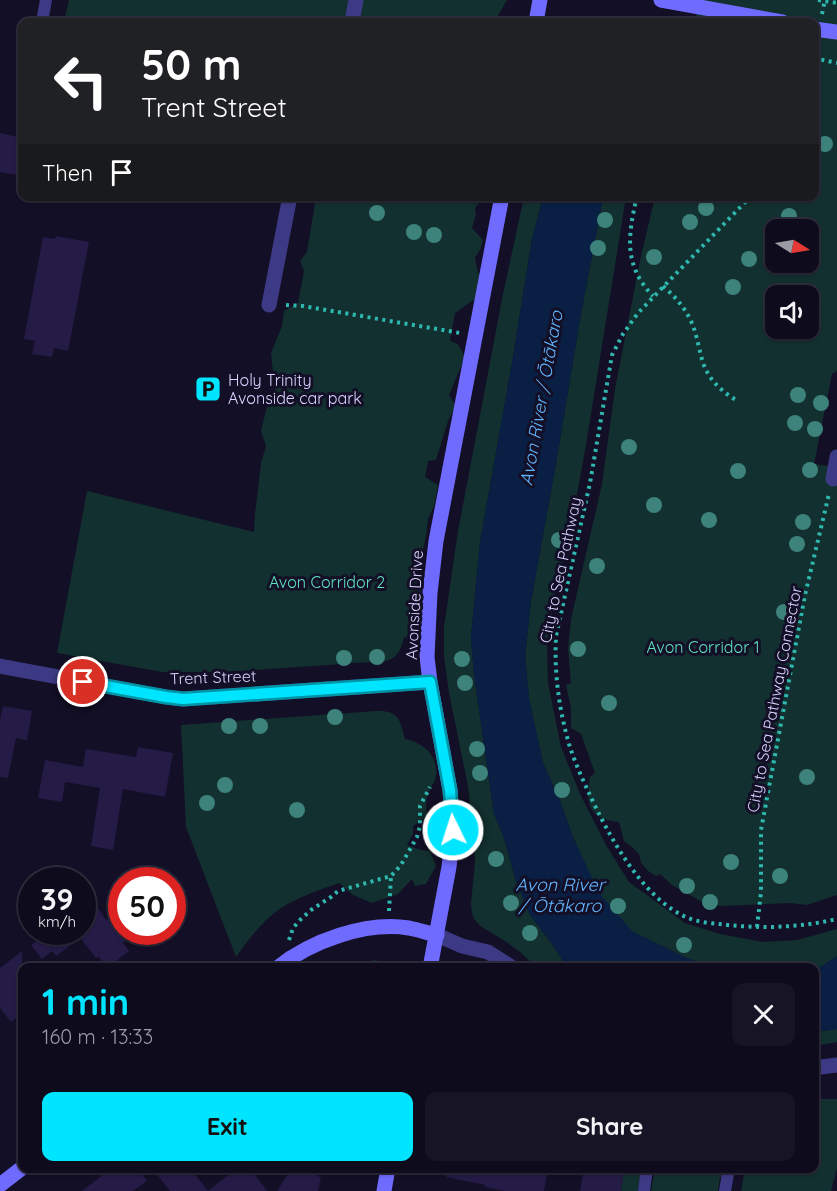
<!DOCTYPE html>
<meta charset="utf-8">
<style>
body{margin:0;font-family:Quicksand,sans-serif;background:#171425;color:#f1f3f6;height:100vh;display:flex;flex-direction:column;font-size:22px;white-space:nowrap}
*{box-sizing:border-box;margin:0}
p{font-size:20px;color:#9b9ba3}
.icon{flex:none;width:33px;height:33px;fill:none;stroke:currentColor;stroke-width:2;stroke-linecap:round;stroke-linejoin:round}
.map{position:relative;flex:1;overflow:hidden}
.details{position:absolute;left:18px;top:963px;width:801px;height:210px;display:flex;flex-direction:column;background:#0e0b1c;border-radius:12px;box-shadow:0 2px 4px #0004,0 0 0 2px #2e2b3b}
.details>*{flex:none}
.hud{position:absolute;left:18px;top:18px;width:801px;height:183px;border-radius:12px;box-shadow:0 2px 4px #0004,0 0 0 2px #2e2b3b;background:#202124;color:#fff;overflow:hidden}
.needle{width:39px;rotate:101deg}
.buttons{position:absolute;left:765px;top:219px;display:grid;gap:12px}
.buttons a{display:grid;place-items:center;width:54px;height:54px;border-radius:12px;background:#0e0b1c;box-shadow:0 2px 4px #0004,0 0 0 2px #2e2b3b;font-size:30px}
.speed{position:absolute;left:18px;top:867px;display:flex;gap:12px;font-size:30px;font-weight:700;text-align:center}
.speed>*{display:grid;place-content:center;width:78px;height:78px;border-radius:50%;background:#0e0b1c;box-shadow:0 2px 4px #0004,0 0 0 2px #2e2b3b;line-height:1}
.speed small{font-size:15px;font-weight:400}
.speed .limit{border:9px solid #d22;background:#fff;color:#111}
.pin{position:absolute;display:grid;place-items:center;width:51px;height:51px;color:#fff;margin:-26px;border:3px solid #fff;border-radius:50%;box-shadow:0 2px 6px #0007}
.me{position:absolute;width:66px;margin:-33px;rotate:356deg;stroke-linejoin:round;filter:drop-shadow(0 0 4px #0008)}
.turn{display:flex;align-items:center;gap:21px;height:126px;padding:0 24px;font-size:27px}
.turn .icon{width:78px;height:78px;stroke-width:2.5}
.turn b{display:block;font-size:42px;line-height:51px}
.then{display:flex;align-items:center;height:57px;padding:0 24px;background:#0003;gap:12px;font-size:22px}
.round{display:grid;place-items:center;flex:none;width:63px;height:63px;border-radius:12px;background:#171425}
.summary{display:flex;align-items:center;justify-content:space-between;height:102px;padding:0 24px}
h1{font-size:36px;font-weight:700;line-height:45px;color:#00e5ff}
.cta{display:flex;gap:12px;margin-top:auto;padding:12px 24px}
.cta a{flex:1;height:69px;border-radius:12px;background:#00e5ff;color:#111;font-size:24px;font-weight:700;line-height:69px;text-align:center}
.cta a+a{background:#171425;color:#f1f3f6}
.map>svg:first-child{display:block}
</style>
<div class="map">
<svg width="837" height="1191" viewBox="0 0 837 1191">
<rect width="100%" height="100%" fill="#130f26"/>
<g fill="#12302f" fill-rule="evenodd">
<polygon points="69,0 507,0 498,16 497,22 64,22"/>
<path d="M 699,0 L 837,0 L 837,371 L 832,374 L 814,464 L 837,467 L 837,895 L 807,905 L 791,903 L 720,906 L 702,902 L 672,885 L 660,874 L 656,876 L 648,871 L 641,863 L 639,854 L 631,846 L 624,841 L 619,822 C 589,819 585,804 590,777 L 595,773 L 581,734 L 571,728 L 571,708 L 566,685 L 571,683 L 568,649 L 571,619 L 602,484 L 615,389 L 641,256 L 655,197 L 814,196 L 814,22 L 695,22 ZM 776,230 L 808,230 L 808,262 L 776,262 ZM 776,296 L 808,296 L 808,328 L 776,328 Z"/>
<path d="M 316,197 L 482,197 L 483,198 L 475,208 L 476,214 L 472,228 L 483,240 L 481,248 L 475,258 L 478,273 L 492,283 L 487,297 L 472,301 L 455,313 L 450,341 L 458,344 L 465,357 L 449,395 L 456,406 L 448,421 L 436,460 L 428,461 L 425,477 L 438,485 L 434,506 L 428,519 L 426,536 L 422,554 L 423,589 L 416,600 L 423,611 L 419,637 L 412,639 L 404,637 C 402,648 397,659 386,661 L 226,672 L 162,672 L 57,653 L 87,491 L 254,532 L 255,514 L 261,463 L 266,446 L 261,431 L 268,402 L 275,391 L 271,353 L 282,326 L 284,311 L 298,303 L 304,271 L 300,261 L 307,252 Z"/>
<polygon points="524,197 543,197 532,239 512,363 480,542 471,637 474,675 494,814 504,838 516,881 530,915 550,941 567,967 536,967 520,952 505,941 480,926 474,919 472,913 471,903 475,862 474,841 468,786 449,693 444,657 444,627 458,531 503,294"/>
<polygon points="603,197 626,197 586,445 570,532 555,593 547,641 548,683 561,747 581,796 606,845 629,882 685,923 720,934 763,942 797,940 837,929 837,956 815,971 814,968 711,967 687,958 633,932 618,917 599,893 595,886 572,835 561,803 543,763 529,699 525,656 531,601 555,469 579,325"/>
<path d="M 376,711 C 398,710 400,719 405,739 C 425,743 441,758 435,780 C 433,785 430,788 428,793 C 425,800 427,809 427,817 L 413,826 L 413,834 L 407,845 L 421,850 L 430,851 L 436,866 L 426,884 L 415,886 L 412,879 L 398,894 L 372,903 L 353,895 L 339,883 C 319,890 299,897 281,908 C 263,920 249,939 236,957 L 186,827 L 181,725 Z"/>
<polygon points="373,960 388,962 394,967 364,967"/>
<polygon points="837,1029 837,1042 815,1046 814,1032"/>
<polygon points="815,1099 837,1099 837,1168 831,1191 741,1191 745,1169 814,1168"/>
<polygon points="624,1169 642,1169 638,1191 621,1191"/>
<polygon points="655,1169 727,1169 725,1177 720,1177 718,1191 651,1191"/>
</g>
<g fill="#0a1f44">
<polygon points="543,197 603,197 579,325 555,469 531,601 525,656 529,699 543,763 561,803 572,835 599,893 633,932 687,958 711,967 567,967 550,941 530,915 516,881 504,838 494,814 474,675 471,637 480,542 512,363 532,239"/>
<polygon points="837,956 837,1029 815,1032 815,971"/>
</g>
<polygon fill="#130f26" points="592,0 654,0 650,22 588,22"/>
<g fill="#241b47">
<polygon points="0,133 22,138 22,176 0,172"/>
<polygon points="56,236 89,242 68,351 54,348 52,357 32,354 35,341 24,339 43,237 55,239"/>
<polygon points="3,706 32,711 27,740 16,738 8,778 0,777 0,720"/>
<polygon points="138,747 173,753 165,797 123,789 113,850 91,846 100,788 65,782 62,802 38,798 45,760 83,767 86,749 136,757"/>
<polygon points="97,907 106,920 109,918 126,941 123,943 129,951 107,968 99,957 96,958 82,940 82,937 56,956 52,951 42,959 31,945 42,937 38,932 82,932 82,918"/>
<polygon points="22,951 22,1013 11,1022 0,1008 0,968"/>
<polygon points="112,1168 138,1168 147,1181 133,1191 82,1191"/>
<polygon points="152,1168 190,1168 208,1191 170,1191"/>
<polygon points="237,1168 250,1168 267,1191 208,1191"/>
<polygon points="292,1168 307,1168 321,1178 318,1191 277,1191"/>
<polygon points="447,1168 548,1168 544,1191 505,1191 485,1187 485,1185 446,1177"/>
<polygon points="584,1168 624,1168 621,1191 580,1191"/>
</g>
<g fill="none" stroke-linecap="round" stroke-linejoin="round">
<g stroke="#2fb8b0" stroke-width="4" stroke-dasharray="3 4.5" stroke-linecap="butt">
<polyline points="818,0 837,3"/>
<polyline points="822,14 825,0"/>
<polyline points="814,58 837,63"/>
<path d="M 637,196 C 628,235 623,265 653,296"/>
<path d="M 751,196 L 638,313 L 623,334 L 612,355 L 590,483 L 556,636 C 554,673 559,709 569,744 C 574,760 581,776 588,791 C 608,834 641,898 688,918 C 698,922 709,923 719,924 C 758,929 798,928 837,919"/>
<path d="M 663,286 C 674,296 683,305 690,319 C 698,335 699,354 705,368 C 712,383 725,394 738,401"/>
<polyline points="286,305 303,306 460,333"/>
<polyline points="389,911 391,876"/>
<polyline points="757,927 761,892 761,830 805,595 829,494"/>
<polyline points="289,940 293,928 300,920 311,910 331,897 338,891 391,876 401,865 417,837 420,826 420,806 430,787"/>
</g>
<g stroke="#3d3a85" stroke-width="12">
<polyline points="42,22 46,0"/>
<polyline points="644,1191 647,1168"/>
<polyline points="725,1191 729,1168"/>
</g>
<g stroke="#3d3a85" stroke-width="15">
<polyline points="352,22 356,0"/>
<polyline points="269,305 290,196"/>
<polyline points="833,479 837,457"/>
<polyline points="0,666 166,697 183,699 430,682"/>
<polyline points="437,935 462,946 488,952 513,968"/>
<polyline points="814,1068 837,1065"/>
</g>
<g stroke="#6f6bff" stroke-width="15">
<polyline points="661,0 782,22"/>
<polyline points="536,22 540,0"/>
<polyline points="814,29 837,32"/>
<path d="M 277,968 C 311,941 366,921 409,928 C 419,930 428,933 437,935"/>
<polyline points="430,968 449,867 453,829 450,790 430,682 427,657 430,593 436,541 502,196"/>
<polyline points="0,1185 22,1168"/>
<polyline points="384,1191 388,1168"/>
</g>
</g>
<g fill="#3d827b">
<circle cx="825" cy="144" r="8"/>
<circle cx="706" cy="208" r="8"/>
<circle cx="377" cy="213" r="8"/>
<circle cx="789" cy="216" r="8"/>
<circle cx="605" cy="220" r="8"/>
<circle cx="690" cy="222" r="8"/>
<circle cx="414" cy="232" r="8"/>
<circle cx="434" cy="235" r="8"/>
<circle cx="598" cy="248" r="8"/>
<circle cx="654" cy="257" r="8"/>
<circle cx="749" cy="259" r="8"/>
<circle cx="733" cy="287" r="8"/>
<circle cx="798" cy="395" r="8"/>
<circle cx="821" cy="403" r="8"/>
<circle cx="795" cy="423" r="8"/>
<circle cx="815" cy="429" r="8"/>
<circle cx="629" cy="447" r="8"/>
<circle cx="810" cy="470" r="8"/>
<circle cx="738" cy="471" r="8"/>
<circle cx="654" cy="505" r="8"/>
<circle cx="709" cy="520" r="8"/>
<circle cx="803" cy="522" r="8"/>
<circle cx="559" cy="540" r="8"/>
<circle cx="797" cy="544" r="8"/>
<circle cx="597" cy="566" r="8"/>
<circle cx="784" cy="612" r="8"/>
<circle cx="578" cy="649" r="8"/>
<circle cx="377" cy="657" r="8"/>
<circle cx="344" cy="658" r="8"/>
<circle cx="462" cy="659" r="8"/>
<circle cx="465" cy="683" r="8"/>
<circle cx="609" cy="703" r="8"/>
<circle cx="335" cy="717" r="8"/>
<circle cx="229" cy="726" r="8"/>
<circle cx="260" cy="726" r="8"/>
<circle cx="477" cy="749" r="8"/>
<circle cx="480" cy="773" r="8"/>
<circle cx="807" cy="777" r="8"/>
<circle cx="225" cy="785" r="8"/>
<circle cx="562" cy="790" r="8"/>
<circle cx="207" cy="803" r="8"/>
<circle cx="297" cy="810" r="8"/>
<circle cx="496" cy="859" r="8"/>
<circle cx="731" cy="862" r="8"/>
<circle cx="780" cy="876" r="8"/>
<circle cx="687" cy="886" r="8"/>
<circle cx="710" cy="902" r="8"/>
<circle cx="511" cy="903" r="8"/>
<circle cx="618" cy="906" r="8"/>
<circle cx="530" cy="933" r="8"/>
<circle cx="684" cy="945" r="8"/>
</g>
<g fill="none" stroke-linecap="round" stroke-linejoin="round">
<defs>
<polyline id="route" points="83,682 166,697 183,699 430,682 450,790 453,830"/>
</defs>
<use href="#route" stroke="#0095a6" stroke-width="15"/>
<use href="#route" stroke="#00e5ff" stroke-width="10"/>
</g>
<defs>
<symbol id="parking-square" viewBox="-11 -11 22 22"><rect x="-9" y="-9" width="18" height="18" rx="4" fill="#00e5ff" stroke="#130f26"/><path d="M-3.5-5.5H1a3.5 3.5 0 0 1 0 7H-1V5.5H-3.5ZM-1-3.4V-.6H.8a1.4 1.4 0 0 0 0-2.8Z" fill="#111"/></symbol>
</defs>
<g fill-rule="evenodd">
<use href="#parking-square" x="193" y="374" width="30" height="30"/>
</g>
<g text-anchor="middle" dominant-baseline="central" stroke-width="6" stroke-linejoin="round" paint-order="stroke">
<g font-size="16" fill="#d9d4ff" stroke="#130f26" text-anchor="start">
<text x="228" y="380">Holy Trinity<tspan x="228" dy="18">Avonside car park</tspan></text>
</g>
<g font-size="16" fill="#d9d4ff" stroke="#130f26">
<text transform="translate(560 570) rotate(-78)">City to Sea Pathway</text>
<text transform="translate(414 605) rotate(-87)">Avonside Drive</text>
<text transform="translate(213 677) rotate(-2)">Trent Street</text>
<text transform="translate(774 699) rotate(-79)">City to Sea Pathway Connector</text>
</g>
<g font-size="16" fill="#5fe0c0" stroke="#130f26">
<text x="327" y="582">Avon Corridor 2</text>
<text x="703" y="647">Avon Corridor 1</text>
</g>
<g font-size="18" font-style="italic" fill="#62b6ff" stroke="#130f26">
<text transform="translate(541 398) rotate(-80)">Avon River / Ōtākaro</text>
<text x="560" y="884">Avon River<tspan x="560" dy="21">/ Ōtākaro</tspan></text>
</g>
</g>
</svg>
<div class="buttons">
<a><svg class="needle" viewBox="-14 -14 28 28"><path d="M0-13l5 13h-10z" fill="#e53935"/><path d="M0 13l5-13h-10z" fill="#9b9ba3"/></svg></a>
<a><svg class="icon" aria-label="sound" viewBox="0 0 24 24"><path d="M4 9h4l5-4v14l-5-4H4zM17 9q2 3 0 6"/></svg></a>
</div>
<div class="speed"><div>39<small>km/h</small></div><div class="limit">50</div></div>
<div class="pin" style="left:83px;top:682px;background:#d93025"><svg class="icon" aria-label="arrive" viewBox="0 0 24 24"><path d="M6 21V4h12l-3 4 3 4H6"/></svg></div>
<svg class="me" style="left:453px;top:830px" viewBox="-20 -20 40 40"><circle r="17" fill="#00e5ff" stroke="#fff" stroke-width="3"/><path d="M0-11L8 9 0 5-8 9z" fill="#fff"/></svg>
<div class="hud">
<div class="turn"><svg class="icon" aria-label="left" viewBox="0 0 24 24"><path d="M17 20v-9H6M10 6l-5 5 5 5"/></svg><div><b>50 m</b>Trent Street</div></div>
<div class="then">Then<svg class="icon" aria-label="arrive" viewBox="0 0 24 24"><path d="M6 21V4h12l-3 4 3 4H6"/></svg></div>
</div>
<section class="details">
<div class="summary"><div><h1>1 min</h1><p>160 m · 13:33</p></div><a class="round"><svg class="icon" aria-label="close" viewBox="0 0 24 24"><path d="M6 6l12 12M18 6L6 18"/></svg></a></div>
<div class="cta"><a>Exit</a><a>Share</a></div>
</section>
</div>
